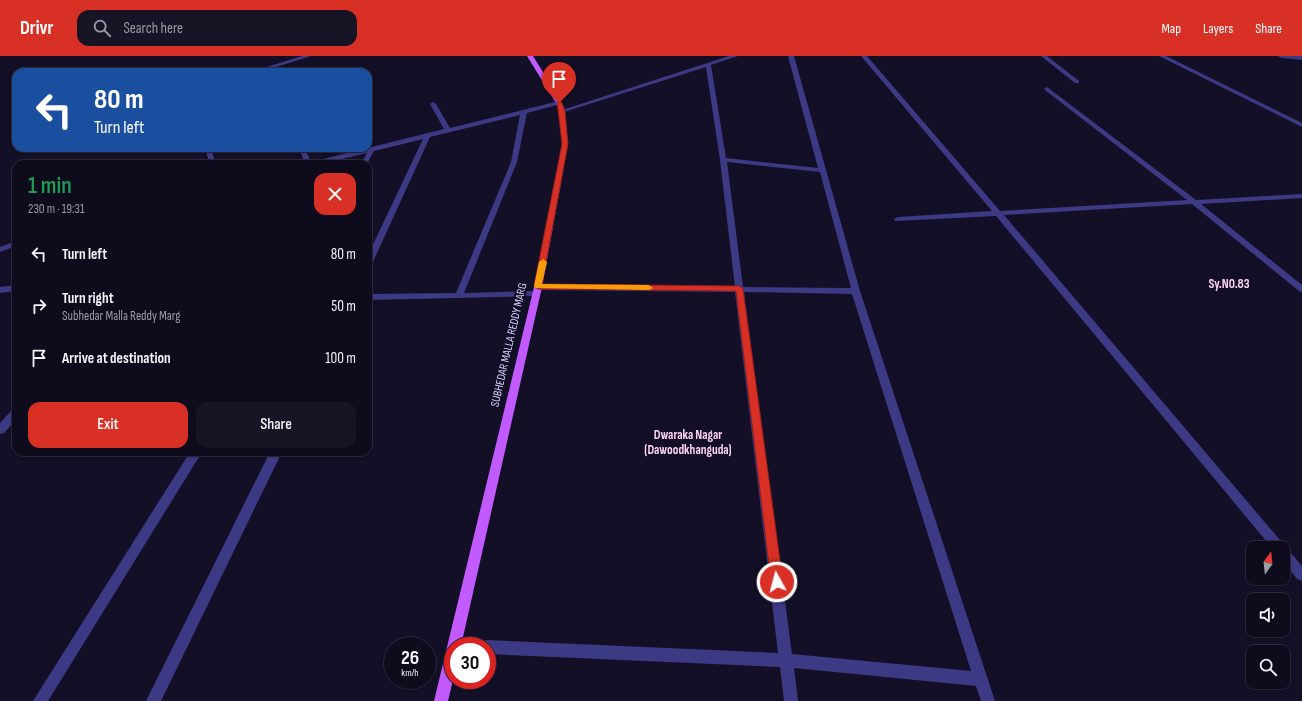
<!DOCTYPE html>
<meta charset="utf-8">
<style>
body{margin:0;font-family:"Sofia Sans Condensed",sans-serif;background:#171425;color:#f1f3f6;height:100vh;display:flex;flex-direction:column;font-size:15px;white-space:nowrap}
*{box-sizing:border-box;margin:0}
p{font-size:13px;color:#9b9ba3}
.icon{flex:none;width:22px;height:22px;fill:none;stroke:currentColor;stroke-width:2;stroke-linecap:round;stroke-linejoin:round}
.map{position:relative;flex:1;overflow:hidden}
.side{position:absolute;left:12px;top:104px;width:360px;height:296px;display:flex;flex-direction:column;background:#0e0b1c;border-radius:12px;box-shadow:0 1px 3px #0004,0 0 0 1px #2e2b3b}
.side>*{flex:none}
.guide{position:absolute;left:12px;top:12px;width:360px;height:84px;border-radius:12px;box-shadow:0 1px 3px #0004,0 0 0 1px #2e2b3b;background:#1a4fa0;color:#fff;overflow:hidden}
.needle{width:26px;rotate:15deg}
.controls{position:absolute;left:1246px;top:485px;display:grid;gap:8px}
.controls a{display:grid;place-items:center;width:44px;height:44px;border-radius:8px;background:#0e0b1c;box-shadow:0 1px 3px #0004,0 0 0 1px #2e2b3b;font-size:20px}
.speed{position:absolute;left:384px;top:581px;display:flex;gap:8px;font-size:20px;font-weight:700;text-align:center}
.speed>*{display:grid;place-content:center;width:52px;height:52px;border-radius:50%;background:#0e0b1c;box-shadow:0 1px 3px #0004,0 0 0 1px #2e2b3b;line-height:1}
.speed small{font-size:10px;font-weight:400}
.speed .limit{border:6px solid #d22;background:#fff;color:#111}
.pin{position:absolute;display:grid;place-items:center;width:34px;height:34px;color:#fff;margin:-41px -17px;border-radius:50% 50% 50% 0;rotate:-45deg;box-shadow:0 0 4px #0007}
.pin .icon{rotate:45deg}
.me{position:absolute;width:44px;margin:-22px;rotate:353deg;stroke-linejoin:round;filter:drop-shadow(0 0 3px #0008)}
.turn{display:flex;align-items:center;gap:14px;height:84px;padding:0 16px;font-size:18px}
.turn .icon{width:52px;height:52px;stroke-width:2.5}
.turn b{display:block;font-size:28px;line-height:34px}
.round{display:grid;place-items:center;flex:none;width:42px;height:42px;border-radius:12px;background:#171425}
.head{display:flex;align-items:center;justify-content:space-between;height:68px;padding:0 16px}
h1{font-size:24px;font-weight:600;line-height:30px;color:#1e9e55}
.cta{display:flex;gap:8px;margin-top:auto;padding:8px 16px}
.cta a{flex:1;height:46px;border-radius:12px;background:#d93025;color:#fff;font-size:16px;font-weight:600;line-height:46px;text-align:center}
.cta a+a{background:#171425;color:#f1f3f6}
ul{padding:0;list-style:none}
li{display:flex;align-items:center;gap:12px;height:52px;padding:0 16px}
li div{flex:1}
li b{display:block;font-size:15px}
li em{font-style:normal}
header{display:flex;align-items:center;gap:24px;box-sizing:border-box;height:56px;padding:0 20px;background:#d93025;color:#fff}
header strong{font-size:19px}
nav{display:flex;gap:22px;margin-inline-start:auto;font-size:14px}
.search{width:280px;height:36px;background:#171425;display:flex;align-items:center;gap:10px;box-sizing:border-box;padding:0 14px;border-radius:12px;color:#9b9ba3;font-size:15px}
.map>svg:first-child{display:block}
</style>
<header>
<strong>Drivr</strong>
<div class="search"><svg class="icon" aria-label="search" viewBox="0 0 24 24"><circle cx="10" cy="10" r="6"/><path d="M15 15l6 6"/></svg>Search here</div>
<nav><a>Map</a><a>Layers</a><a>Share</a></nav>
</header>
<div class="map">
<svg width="1302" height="645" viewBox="0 0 1302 645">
<rect width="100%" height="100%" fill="#130f26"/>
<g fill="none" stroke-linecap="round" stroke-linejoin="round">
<g fill="#3d3a85" fill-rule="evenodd">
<polygon points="302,0 311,0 260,16 251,16"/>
<path d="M 729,0 L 738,0 L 711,9 L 726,102 L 818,112 L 788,0 L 794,0 L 860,235 L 995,645 L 981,645 L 976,630 L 794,612 L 798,645 L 784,645 L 780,611 L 487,598 L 487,590 L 481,590 L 482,586 L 487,584 L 778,597 L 735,236 L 538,234 L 534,231 L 538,228 L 735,231 L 720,104 L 706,11 L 564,56 L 559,55 ZM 727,106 L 820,116 L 851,232 L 743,231 ZM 744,236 L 852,238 L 971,615 L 792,598 Z"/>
<polygon points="861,0 867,0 1000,155 1187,144 1045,34 1044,33 1047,31 1196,144 1302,138 1302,142 1201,148 1302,229 1302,236 1299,235 1192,148 1004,159 1302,510 1302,525 1297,523 1283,505 1283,492 1272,492 996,160 895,165 894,163 898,161 992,155"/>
<polygon points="1041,0 1047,0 1079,25 1079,27 1075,27"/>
<polygon points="1159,0 1166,0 1302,67 1302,71"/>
<polygon points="1278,0 1302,0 1302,4 1281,2"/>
<polygon points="559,45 562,47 561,48 527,57 517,106 464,237 536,235 540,238 539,240 368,244 368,238 456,237 511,106 520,59 430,81 372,208 368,211 368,199 423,83 374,95 367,108 361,108 367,97 321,108 305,108 299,92 305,92 311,106 444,73 430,48 433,46 436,48 450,72"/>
<polygon points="209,94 212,96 216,108 210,108 206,96"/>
<polygon points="16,185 16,190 0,196 0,191"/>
<polygon points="16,229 16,235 0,237 0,231"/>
<polygon points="16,353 16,364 4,377 0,378 0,367 12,354"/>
<polygon points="190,396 202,396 48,645 33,645"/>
<polygon points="270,396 282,396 161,645 146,645"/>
</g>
<polygon fill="#c25bff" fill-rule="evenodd" points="527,0 533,0 562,47 565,55 568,88 542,231 461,590 453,590 453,624 448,645 434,645 534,231 562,88 559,55 556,47"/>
</g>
<polygon fill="#d93025" stroke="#8d1f18" points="557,45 561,45 565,55 568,88 542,228 739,230 743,233 783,526 781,530 777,532 773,530 771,526 736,235 538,233 534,230 562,88"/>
<polygon fill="#f59e0b" points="543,203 547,206 542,228 649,229 653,232 649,234 535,232 534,230 539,206"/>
<g text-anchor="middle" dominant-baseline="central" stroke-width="4" stroke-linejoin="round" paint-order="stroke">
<g font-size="12" fill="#d9d4ff" stroke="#130f26">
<text transform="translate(509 289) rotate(-77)">SUBHEDAR MALLA REDDY MARG</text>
</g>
<g font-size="13" font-weight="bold" fill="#ffd6f0" stroke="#130f26">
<text x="1229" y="228">Sy.N0.83</text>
<text x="688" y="379">Dwaraka Nagar<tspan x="688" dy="15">(Dawoodkhanguda)</tspan></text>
</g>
</g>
</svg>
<div class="controls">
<a><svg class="needle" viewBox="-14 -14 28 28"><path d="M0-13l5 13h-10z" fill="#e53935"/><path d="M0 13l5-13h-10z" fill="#9b9ba3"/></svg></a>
<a><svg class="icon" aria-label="sound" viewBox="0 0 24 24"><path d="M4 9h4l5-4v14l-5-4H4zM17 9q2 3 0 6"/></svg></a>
<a><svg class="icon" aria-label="search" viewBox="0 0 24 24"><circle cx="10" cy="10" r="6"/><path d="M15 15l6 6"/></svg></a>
</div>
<div class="speed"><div>26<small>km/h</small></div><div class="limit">30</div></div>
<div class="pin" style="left:559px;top:47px;background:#d93025"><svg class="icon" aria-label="arrive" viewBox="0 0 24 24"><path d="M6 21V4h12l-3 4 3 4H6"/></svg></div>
<svg class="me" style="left:777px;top:526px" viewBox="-20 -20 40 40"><circle r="17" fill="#d93025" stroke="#fff" stroke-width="3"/><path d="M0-11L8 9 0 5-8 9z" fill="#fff"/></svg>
<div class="guide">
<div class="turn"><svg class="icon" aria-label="left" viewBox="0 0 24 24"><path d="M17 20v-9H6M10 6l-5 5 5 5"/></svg><div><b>80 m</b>Turn left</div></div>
</div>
<section class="side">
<div class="head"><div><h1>1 min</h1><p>230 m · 19:31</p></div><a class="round" style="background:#d93025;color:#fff"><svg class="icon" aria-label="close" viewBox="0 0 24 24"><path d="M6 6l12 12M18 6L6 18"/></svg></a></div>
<ul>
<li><svg class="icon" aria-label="left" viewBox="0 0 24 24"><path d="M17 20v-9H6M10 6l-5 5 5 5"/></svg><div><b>Turn left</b></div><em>80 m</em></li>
<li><svg class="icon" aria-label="right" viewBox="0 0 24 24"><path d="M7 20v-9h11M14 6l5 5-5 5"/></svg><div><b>Turn right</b><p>Subhedar Malla Reddy Marg</p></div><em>50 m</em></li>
<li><svg class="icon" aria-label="arrive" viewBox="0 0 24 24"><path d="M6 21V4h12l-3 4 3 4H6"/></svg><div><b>Arrive at destination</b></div><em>100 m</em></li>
</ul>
<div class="cta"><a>Exit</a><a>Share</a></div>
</section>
</div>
